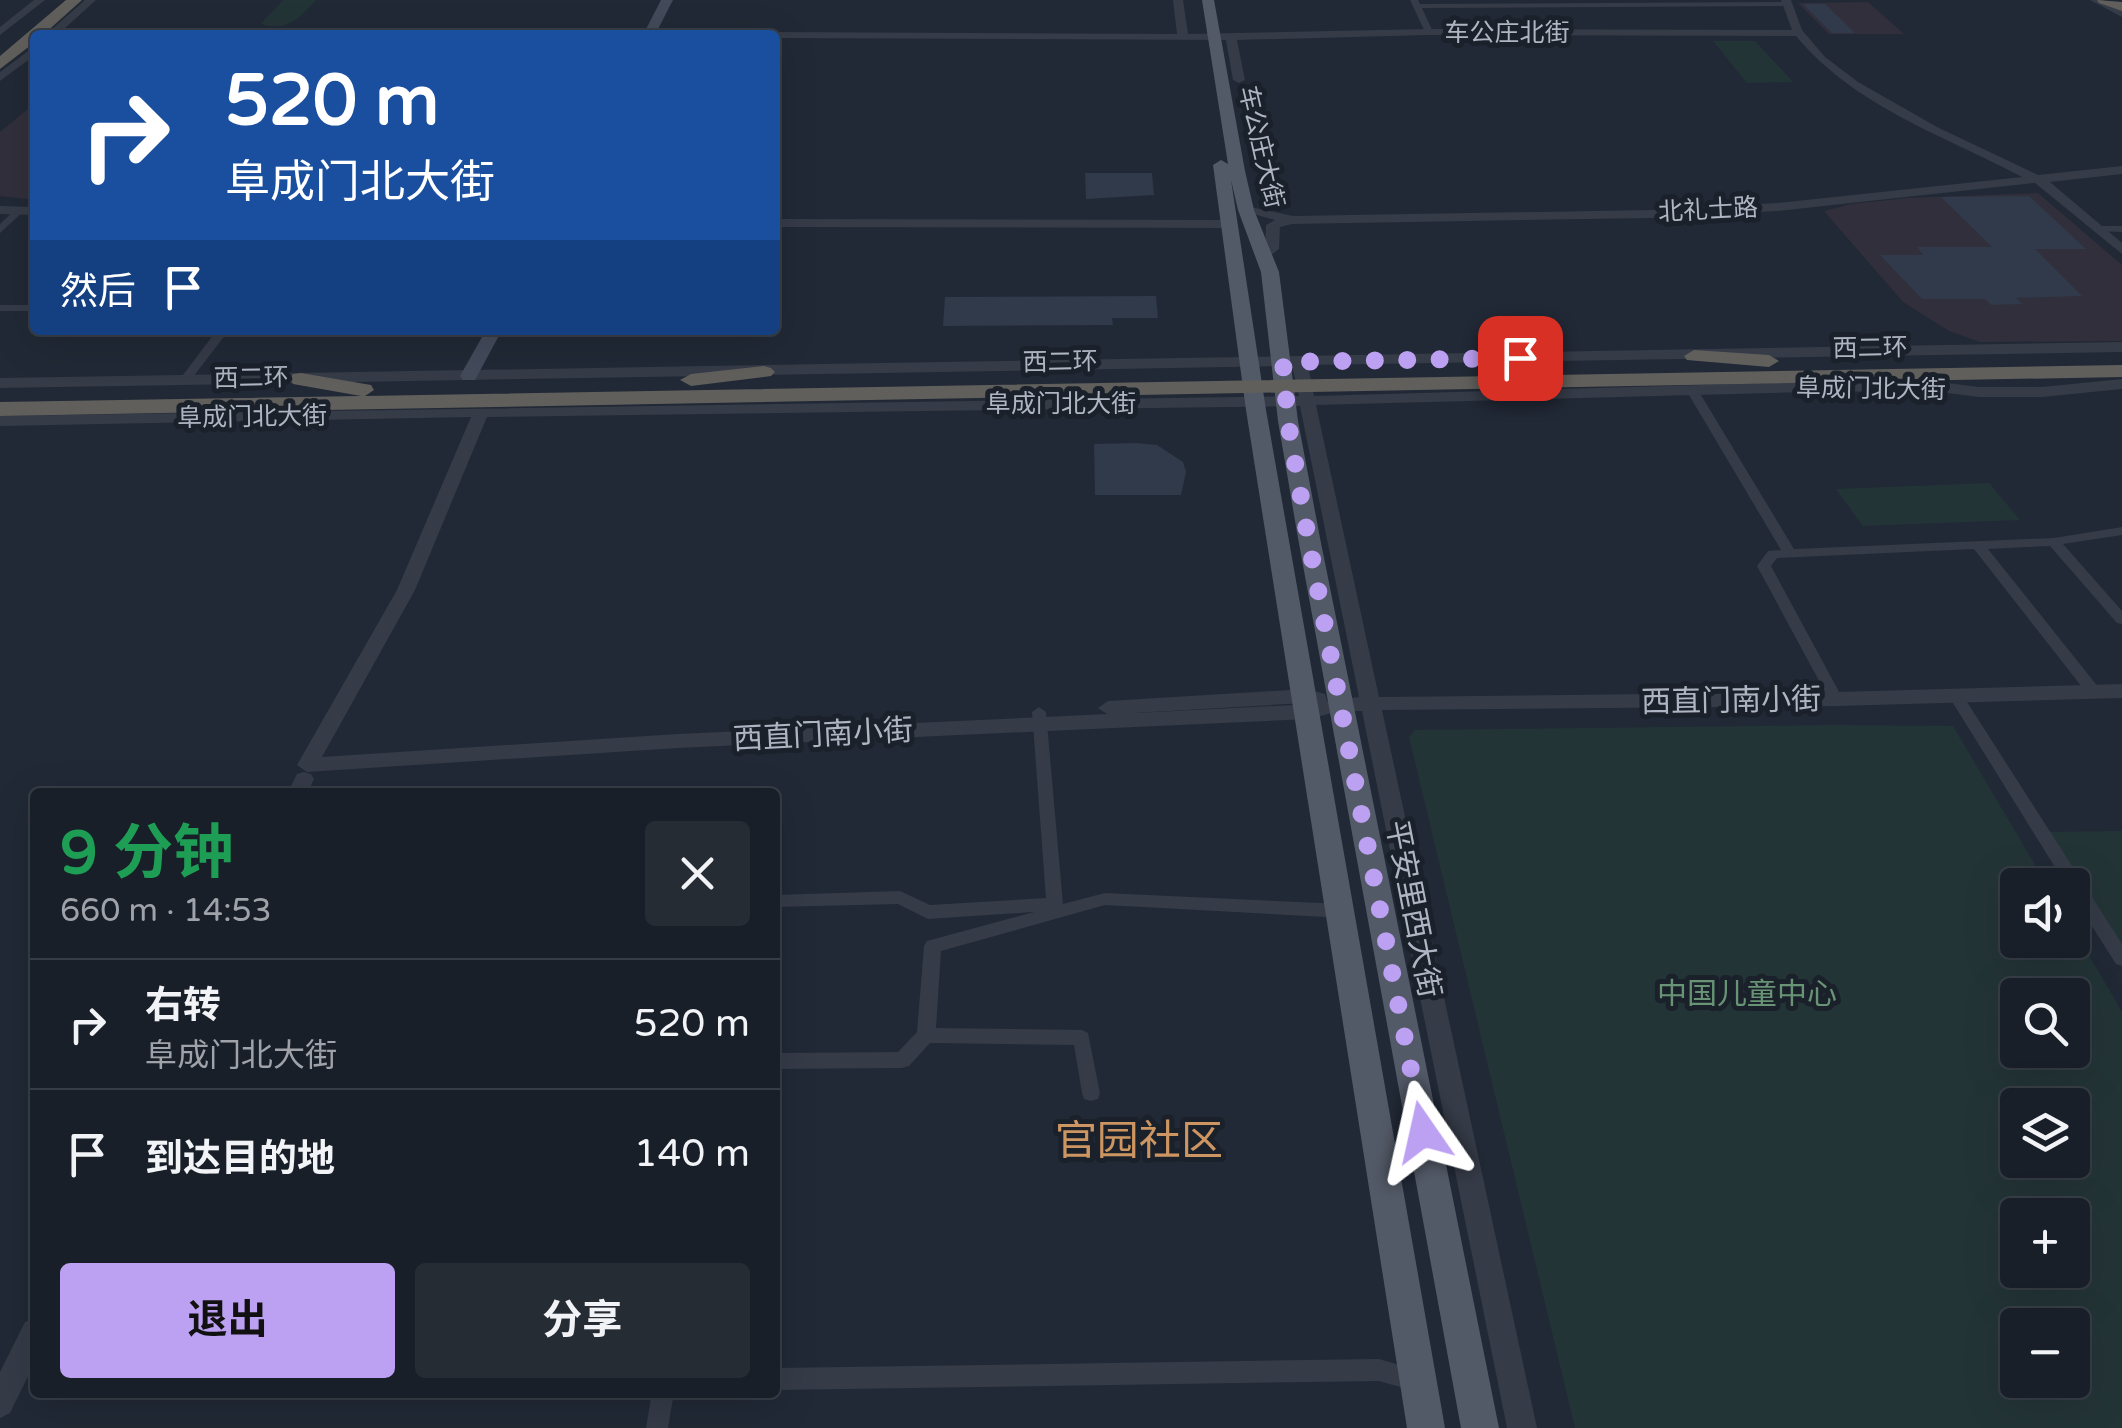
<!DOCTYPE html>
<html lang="zh">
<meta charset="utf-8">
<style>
body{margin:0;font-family:"Varela Round","Noto Sans SC",sans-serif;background:#262c34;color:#f1f3f6;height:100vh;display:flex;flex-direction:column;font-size:38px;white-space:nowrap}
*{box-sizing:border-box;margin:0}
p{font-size:32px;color:#9fa2a8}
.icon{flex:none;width:55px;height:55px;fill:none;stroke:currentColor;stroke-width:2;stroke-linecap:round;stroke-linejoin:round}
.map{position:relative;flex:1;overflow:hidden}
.drawer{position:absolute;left:30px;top:788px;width:750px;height:610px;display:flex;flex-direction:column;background:#191f28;border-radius:10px;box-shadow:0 10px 40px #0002,0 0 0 2px #373d45}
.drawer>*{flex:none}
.guide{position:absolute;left:30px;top:30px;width:750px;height:305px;border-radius:10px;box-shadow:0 10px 40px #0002,0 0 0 2px #373d45;background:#1a4fa0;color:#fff;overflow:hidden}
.controls{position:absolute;left:2000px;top:868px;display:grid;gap:20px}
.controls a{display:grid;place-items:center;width:90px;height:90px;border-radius:10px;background:#191f28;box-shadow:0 10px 40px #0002,0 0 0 2px #373d45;font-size:50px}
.pin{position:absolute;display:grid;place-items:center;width:85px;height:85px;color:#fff;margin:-42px;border-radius:20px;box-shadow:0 5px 15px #0006}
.me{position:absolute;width:110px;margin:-55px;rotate:349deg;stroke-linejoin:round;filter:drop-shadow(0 0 8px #0008)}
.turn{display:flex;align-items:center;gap:35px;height:210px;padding:0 30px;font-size:45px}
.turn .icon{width:130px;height:130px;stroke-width:2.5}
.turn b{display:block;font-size:70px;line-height:85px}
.then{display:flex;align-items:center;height:95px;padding:0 30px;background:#0003;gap:20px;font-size:38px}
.round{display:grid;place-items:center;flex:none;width:105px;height:105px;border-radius:10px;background:#262c34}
.head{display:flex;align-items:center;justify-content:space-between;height:170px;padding:0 30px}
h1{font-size:60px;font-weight:700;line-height:75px;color:#1e9e55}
.action{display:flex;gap:20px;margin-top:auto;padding:20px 30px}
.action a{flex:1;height:115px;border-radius:10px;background:#bca0f2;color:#111;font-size:40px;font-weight:700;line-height:115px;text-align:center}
.action a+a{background:#262c34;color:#f1f3f6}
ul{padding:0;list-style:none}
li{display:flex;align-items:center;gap:30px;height:130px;padding:0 30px;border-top:2px solid #373d45}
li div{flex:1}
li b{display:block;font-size:38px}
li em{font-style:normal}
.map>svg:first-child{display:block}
</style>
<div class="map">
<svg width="2122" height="1428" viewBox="0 0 2122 1428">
<rect width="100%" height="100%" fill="#212936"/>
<g fill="#312f3b">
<polygon points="1868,2 1904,34 1829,34 1798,3"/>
<polygon points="35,103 35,200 0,196 0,132"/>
<polygon points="2038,193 2122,265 2122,341 1980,342 1949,331 1903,302 1824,211 1851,204 1907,198"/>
</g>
<g fill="#233437" fill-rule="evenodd">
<path d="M 283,0 L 316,0 C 300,18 287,32 261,24 Z"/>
<polygon points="1713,41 1755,41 1793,82 1747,83"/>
<polygon points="1989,483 2020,520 1863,526 1836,489"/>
<path d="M 1833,725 L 1953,726 L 2047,885 L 2018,885 L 2018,940 L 2072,940 L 2073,928 L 2122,1012 L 2122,1428 L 1575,1428 L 1409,737 L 1415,730 ZM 2072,995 L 2072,1050 L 2018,1050 L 2018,995 ZM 2072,1105 L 2072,1160 L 2018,1160 L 2018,1105 ZM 2072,1215 L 2072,1270 L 2018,1270 L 2018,1215 ZM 2072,1325 L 2072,1380 L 2018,1380 L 2018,1325 Z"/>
<polygon points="2122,831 2122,956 2043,832"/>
</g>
<g fill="#313a4a">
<polygon points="1803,4 1825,4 1855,33 1832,33"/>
<polygon points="1085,173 1152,173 1154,195 1086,199"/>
<polygon points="2029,196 2086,249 2035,249 2082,296 2016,298 2023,304 1991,305 1985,299 1922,299 1880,255 1923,255 1917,247 1992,247 1941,197"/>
<polygon points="1156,296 1158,318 1112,318 1113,325 943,326 945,297"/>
<polygon points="1136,443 1157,445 1183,462 1186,472 1181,495 1095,495 1094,444"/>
</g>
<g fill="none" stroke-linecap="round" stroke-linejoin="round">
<g fill="#353b47" fill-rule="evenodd">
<polygon points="1410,0 1418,0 1420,4 1785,2 1789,4 1785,6 1422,8 1433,32 1429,34 1425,32"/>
<polygon points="18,207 26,209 0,233 0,224"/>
<polygon points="2099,226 2122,226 2122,232 2095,231 2095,227"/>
<rect x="0" y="305" width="35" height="6"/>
<polygon points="217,330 229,330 193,377 185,377 183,375"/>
<polygon points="1692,386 1698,390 1794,549 2054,538 2122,527 2122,535 2063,544 2122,611 2122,624 2117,623 2050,546 1988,549 2099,688 2101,692 2099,696 2089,696 1974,549 1777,558 1771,566 1843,699 1836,704 1831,703 1757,566 1768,551 1781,550 1686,390"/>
<polygon points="1955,690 1960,691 2122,944 2122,966 2116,964 2072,895 2072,885 2066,885 1948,695"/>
<polygon points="1039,707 1046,712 1063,904 1105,893 1343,904 1349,906 1352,911 1349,916 1343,918 1105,905 941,951 936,1028 1082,1030 1088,1033 1100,1093 1098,1099 1091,1101 1084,1099 1082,1093 1074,1045 930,1043 909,1066 902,1068 775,1069 775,1053 898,1052 917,1032 924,946 927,941 1034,912 928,919 898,904 775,907 775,895 900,891 930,905 1046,898 1032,712"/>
<polygon points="1379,1359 1426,1373 1429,1381 1426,1389 1418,1392 1379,1381 775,1390 775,1368"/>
<polygon points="652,1392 674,1392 668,1428 646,1428"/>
</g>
<g fill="#353b47" fill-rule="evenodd">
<polygon points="34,0 45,0 0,35 0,27"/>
<polygon points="85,0 96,0 63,30 689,32 694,35 35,36 31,33 51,30"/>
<path d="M 1173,0 L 1183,0 L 1188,34 L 1429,29 L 1792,30 L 1781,0 L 1791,0 L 1802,30 L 1825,57 L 1858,82 L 1937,127 L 2038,175 L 2122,166 L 2122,174 L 2050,182 L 2122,243 L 2122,254 L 2035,183 L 1778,211 L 1651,218 L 1292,224 L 1280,227 L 1279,249 L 1266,259 L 1259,255 L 1265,248 L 1266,225 L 1275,220 L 1239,210 L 1246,206 L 1293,216 L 1651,210 L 1778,203 L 2022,177 C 1943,135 1855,107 1796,36 L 1429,35 L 1237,40 L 1245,80 L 1239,83 L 1233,80 L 1226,40 L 775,38 L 775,35 L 770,35 L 775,32 L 1177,34 Z"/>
<polygon points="2090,0 2103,0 2122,10 2122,17"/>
<polygon points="35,46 35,55 0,81 0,72"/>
<polygon points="0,206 35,207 35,215 0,214"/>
<polygon points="775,219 1229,220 1236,224 1229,228 775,227"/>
<path d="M 2122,342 L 2122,352 L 1308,365 L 1314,396 L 1805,382 L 1931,381 L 1979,387 L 2042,387 L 2122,379 L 2122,389 L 2042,397 L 1979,397 L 1931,391 L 1805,392 L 1316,405 L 1379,697 L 1836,692 L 2122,684 L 2122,698 L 1836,706 L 1382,710 L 1537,1428 L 1507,1428 L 1362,711 L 1340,711 L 1309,719 L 678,748 L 307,772 L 297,765 L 397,590 L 471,417 L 0,426 L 0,416 L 1299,396 L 1292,366 L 0,388 L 0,378 ZM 1300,406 L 1359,697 L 1327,701 L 1325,694 L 1306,689 L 1108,701 L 1098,708 L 1107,714 L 678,734 L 322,757 L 415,590 L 487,417 ZM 1306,703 L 1313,704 L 1135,713 Z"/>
<polygon points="304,772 311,774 314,779 308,792 288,792 297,774"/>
<polygon points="35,1318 35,1362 10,1413 0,1418 0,1372 25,1322"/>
</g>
<g fill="#434a5a" fill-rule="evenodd">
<polygon points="661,0 673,0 655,35 643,35"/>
<polygon points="486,330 502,330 475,380 463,380 460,376"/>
</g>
<polygon fill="#535a67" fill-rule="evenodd" points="1202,0 1214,0 1245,171 1254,210 1279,272 1298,421 1320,538 1499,1428 1461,1428 1298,538 1278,421 1261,272 1238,210 1231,180 1266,410 1445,1428 1407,1428 1246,410 1213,165 1221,160 1228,164"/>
<g fill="#605f5c" fill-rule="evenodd">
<polygon points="66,0 82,0 43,35 35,35 35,42 0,69 0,56"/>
<polygon points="2097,0 2122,2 2122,11 2099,3"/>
<polygon points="1694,350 1769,355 1779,361 1769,367 1687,360 1684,356"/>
<polygon points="2122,365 2122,377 0,416 0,402 361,396 293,384 290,379 293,374 301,373 371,385 374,390 365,396"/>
<polygon points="764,366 771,368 775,372 771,376 691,386 680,380 691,374"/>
</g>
</g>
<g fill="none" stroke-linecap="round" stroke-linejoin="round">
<polyline stroke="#bca0f2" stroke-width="18" stroke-dasharray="0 32.4" points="1423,1132 1308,538 1288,422 1283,362 1520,358"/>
</g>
<g text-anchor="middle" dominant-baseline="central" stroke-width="10" stroke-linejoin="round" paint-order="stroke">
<g font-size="25" fill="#afb6c3" stroke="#1a212b">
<text x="1507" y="33">车公庄北街</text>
<text transform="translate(1261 147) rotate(77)">车公庄大街</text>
<text transform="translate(1708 210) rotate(-3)">北礼士路</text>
<text transform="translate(1870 348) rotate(-1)">西二环</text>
<text transform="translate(1060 362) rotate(-1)">西二环</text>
<text transform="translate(251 378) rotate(-1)">西二环</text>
<text transform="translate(1871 389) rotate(1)">阜成门北大街</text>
<text x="1061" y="404">阜成门北大街</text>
<text transform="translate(252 417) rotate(-1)">阜成门北大街</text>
</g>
<g font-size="30" fill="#afb6c3" stroke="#1a212b">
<text transform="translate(1731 701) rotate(-1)">西直门南小街</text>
<text transform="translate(823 735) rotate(-3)">西直门南小街</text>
<text transform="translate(1413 909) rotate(79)">平安里西大街</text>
</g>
<g font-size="30" fill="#689374" stroke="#1a212b">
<text x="1747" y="994">中国儿童中心</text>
</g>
<g font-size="42" fill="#cc9561" stroke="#1a212b">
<text x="1139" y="1141">官园社区</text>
</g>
</g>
</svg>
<div class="controls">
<a><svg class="icon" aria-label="sound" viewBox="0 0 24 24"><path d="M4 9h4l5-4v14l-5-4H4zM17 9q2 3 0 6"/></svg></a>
<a><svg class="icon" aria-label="search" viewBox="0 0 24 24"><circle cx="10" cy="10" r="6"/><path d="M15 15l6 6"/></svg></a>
<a><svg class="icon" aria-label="layers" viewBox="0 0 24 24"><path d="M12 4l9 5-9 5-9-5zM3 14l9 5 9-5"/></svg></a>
<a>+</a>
<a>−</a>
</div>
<div class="pin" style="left:1520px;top:358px;background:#d93025"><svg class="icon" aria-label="arrive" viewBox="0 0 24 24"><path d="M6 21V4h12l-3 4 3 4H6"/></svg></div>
<svg class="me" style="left:1423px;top:1132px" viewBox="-20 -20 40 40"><path d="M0-17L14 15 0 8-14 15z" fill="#bca0f2" stroke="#fff" stroke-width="4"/></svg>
<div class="guide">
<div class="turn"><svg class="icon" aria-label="right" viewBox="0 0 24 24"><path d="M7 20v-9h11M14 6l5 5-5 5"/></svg><div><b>520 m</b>阜成门北大街</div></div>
<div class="then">然后<svg class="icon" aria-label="arrive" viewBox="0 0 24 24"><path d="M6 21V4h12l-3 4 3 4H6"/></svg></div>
</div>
<section class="drawer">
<div class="head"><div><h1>9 分钟</h1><p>660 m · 14:53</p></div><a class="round"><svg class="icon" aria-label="close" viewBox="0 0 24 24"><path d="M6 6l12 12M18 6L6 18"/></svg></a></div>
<ul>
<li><svg class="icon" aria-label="right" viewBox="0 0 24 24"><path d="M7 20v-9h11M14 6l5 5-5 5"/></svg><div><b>右转</b><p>阜成门北大街</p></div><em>520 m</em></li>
<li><svg class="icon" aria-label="arrive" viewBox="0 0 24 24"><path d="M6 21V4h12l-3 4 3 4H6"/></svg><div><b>到达目的地</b></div><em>140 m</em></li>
</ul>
<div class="action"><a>退出</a><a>分享</a></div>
</section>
</div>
